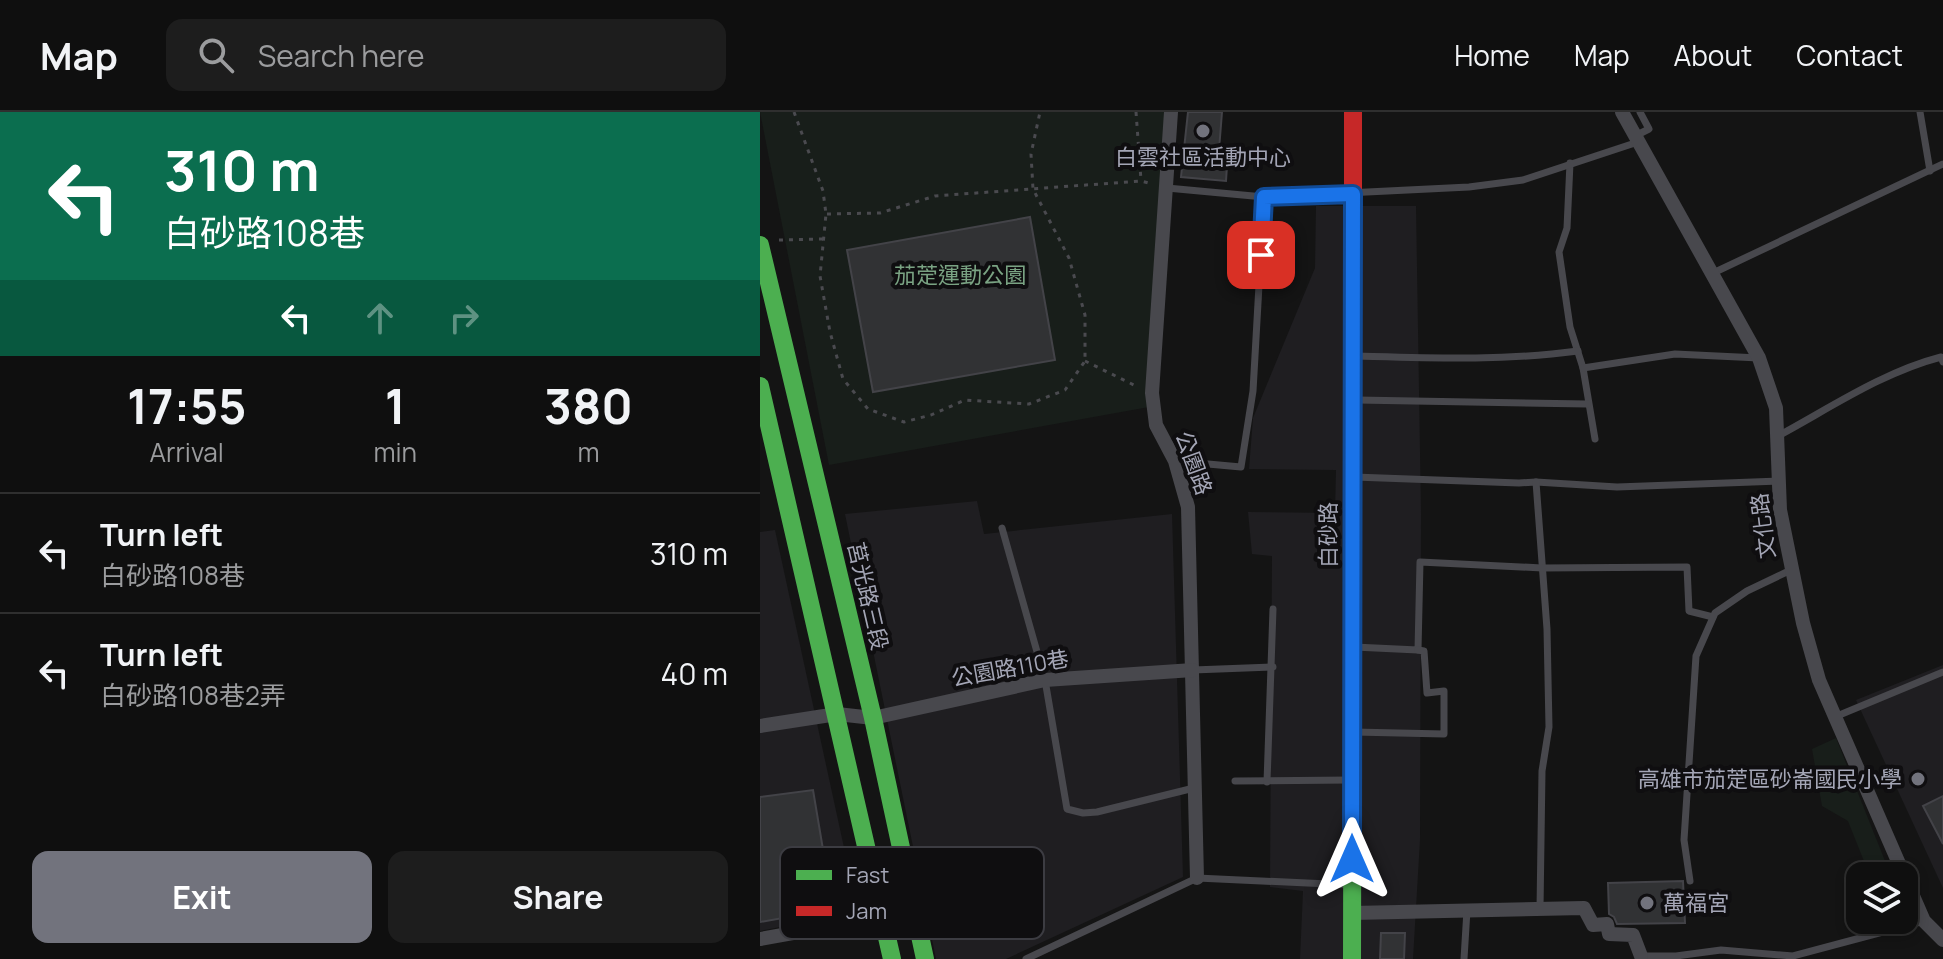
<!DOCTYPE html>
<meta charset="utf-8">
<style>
body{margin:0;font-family:Manrope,"Noto Sans TC",sans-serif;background:#1d1d1d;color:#f1f3f6;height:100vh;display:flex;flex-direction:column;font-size:30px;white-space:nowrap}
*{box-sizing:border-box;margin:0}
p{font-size:26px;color:#9b9c9e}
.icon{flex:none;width:44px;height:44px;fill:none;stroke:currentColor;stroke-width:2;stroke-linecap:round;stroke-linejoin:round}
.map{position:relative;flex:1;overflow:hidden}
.side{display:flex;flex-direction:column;background:#0f0f0f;width:760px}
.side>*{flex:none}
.top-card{background:#0b6e4f;color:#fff;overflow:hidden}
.fabs{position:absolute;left:1086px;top:750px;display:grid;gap:16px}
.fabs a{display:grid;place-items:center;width:72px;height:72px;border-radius:16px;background:#0f0f0f;box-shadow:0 4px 12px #0003,0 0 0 2px #2f2f2f;font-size:40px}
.pin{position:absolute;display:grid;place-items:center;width:68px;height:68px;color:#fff;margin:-34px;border-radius:16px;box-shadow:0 4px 12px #0006}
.me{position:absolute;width:88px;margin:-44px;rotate:0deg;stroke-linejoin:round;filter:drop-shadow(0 0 6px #0008)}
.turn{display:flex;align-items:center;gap:28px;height:168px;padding:0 32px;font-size:36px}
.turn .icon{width:104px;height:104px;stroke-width:2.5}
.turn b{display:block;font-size:56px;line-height:68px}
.lanes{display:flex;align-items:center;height:76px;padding:0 32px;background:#0003;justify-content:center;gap:40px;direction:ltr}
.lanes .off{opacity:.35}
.eta{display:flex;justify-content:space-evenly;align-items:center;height:136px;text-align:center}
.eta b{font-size:48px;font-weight:700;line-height:56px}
.primary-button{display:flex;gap:16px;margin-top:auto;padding:16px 32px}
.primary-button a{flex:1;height:92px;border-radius:16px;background:#72737d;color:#fff;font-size:32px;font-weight:700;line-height:92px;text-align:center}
.primary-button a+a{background:#1d1d1d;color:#f1f3f6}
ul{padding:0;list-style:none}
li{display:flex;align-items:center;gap:24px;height:120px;padding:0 32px;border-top:2px solid #2f2f2f}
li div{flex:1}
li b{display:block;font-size:30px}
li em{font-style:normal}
header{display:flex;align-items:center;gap:48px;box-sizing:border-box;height:112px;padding:0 40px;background:#0f0f0f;border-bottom:2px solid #2f2f2f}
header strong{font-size:38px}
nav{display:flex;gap:44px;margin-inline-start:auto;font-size:28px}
.search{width:560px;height:72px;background:#1d1d1d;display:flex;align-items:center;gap:20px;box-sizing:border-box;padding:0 28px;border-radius:16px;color:#9b9c9e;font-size:30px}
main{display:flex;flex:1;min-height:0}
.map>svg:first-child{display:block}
</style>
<header>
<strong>Map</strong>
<div class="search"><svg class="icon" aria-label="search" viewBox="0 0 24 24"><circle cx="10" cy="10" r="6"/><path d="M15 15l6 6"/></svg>Search here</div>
<nav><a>Home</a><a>Map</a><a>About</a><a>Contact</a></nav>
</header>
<main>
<section class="side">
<div class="top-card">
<div class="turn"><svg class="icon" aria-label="left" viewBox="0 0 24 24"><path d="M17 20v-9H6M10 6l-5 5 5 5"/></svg><div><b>310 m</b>白砂路108巷</div></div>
<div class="lanes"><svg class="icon" aria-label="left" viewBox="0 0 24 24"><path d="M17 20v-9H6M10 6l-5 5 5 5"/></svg><svg class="icon off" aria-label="ahead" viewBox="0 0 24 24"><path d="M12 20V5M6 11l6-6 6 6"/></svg><svg class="icon off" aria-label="right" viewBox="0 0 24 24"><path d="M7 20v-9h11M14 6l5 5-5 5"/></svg></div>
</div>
<div class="eta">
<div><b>17:55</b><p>Arrival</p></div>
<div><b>1</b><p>min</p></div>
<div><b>380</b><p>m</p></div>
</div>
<ul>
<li><svg class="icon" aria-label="left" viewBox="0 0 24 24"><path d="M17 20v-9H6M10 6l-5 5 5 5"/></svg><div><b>Turn left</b><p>白砂路108巷</p></div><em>310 m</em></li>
<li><svg class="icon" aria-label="left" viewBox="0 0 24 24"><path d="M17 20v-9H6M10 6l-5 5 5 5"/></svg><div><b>Turn left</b><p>白砂路108巷2弄</p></div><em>40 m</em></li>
</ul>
<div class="primary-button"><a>Exit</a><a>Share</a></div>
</section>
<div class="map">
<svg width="1183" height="847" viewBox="0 0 1183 847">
<rect width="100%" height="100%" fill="#141414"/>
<g fill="#1f1e21">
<polygon points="556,94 656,94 661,402 660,728 653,847 540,847 543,779 510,775 512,444 492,442 488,400 575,401 576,358 489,357 493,306 555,156"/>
<polygon points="217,389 224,422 412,402 423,765 246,847 176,847 85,402"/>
<polygon points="15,418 98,800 0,819 0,420"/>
<polygon points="1183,553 1183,776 1096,588"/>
</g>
<g fill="#181e1a">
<polygon points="0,0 405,0 389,295 69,353"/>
<polygon points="1076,626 1131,764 1110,764 1088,709 1062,694 1052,637"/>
</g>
<g fill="#313234" stroke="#434348" stroke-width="2">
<polygon points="428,0 462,0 459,38 468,39 466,69 421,65"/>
<polygon points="270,105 295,248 113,280 87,138"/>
<polygon points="53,678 73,797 0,810 0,685"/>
<polygon points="1183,684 1183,732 1163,694"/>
<polygon points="923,769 925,811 857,812 854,805 849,802 848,771"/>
<polygon points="621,821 645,821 644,847 620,847"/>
</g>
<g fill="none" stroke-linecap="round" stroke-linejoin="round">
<g stroke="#4a4a4f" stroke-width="3" stroke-dasharray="4 6" stroke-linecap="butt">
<polyline points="34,0 63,79 66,102 60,164 70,220 83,267 108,297 144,310 171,303 205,288 269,292 305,278 325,249 325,203 309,146 273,77 271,42 280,0"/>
<polyline points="376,0 381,68"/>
<polyline points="67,102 120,101 175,84 381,69 392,72"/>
<polyline points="19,128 63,127"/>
<polyline points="325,249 378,275"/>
</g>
<g stroke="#48484d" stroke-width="7">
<polyline points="1160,0 1170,59"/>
<polyline points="875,24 889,17 880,0"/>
<polyline points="810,51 807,116 799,140 810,215 823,256 835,327"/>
<polyline points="407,76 504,85 709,75 763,68 878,30"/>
<polyline points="951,162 1183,52"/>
<path d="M 597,244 C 671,246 744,249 818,239"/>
<polyline points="823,256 915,242 999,246"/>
<polyline points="597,288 827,292"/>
<path d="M 1018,324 C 1070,296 1123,260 1181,245 L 1183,250"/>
<polyline points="415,349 481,355 493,279 504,85"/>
<polyline points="594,365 759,371 776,370 857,375 1020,369"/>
<polyline points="776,370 787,517 789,615 782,659 780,797"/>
<polyline points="242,416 285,568 307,697 323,701 337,700 434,676"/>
<polyline points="594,535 658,538 660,450 782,456 927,455 929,499 953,505"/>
<polyline points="433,558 513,555"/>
<polyline points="1077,604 1183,560"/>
<polyline points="594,620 684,622 684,579 667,581 664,539 658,538"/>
<polyline points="475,669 590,668"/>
<polyline points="507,670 513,497"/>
<polyline points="930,769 924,728 936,544 955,501 987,479 1031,458"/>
<polyline points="881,844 916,844 961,838 1033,844 1164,809"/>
<polyline points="266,847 437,766 590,773"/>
<polyline points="704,847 707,798"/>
</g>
<g stroke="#48484d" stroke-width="14">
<polyline points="411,0 392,281 396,313 415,349 428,395 437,766"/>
<polyline points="862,0 999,246 1016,296 1020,398 1043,511 1059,568 1164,809 1183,828"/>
<polyline points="0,614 77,602 113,606 285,568 433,558"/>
<polyline points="592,801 824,796 833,813 847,812 849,822 873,823 881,844"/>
<polyline points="0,827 122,805"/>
</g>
<g stroke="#4caf50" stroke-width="18">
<polyline points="0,133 113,606 165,847"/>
<polyline points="0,274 132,847"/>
<polyline points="592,847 593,363"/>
</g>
<polyline stroke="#c62828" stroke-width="18" points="593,363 593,0"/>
</g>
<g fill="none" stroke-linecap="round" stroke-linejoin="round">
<defs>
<polyline id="route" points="501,143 504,85 593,82 592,747"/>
</defs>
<use href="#route" stroke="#114b97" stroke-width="20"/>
<use href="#route" stroke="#1a73e8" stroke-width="14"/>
</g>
<g fill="#72737d" stroke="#0f0e10" stroke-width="3">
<circle cx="443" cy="19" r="8"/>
<circle cx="1158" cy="667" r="8"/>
<circle cx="887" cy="791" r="8"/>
</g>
<g text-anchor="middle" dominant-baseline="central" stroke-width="8" stroke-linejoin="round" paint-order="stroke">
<g font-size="22" fill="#a4a6b6" stroke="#0f0e10">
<text x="443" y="45">白雲社區活動中心</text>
<text x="1142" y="667" text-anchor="end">高雄市茄萣區砂崙國民小學</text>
<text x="903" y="791" text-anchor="start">萬福宮</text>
</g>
<g font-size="22" fill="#7aa383" stroke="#0f0e10">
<text x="200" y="163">茄萣運動公園</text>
</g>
<g font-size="22" fill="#a4a6b6" stroke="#0f0e10">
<text transform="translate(434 351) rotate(70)">公園路</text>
<text transform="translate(1003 414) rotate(-97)">文化路</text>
<text transform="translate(568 423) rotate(-90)">白砂路</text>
<text transform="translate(108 484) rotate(77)">莒光路三段</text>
<text transform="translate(250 556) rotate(-10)">公園路110巷</text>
</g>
</g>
<rect x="20" y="735" width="264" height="92" rx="12" fill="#0f0e10" stroke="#3c3c42" stroke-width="2"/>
<rect x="36" y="758" width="36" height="10" fill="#4caf50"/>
<rect x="36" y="794" width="36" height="10" fill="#c62828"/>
<g font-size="22" fill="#a4a6b6">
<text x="86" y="771">Fast</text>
<text x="86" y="807">Jam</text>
</g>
</svg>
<div class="fabs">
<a><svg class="icon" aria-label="layers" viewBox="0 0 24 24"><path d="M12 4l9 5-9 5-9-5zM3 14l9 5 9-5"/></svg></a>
</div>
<div class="pin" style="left:501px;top:143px;background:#d93025"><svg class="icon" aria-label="arrive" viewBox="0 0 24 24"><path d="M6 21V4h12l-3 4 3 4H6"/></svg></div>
<svg class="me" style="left:592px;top:747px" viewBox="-20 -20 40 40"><path d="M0-17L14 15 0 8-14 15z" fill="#1a73e8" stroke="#fff" stroke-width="4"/></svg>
</div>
</main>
